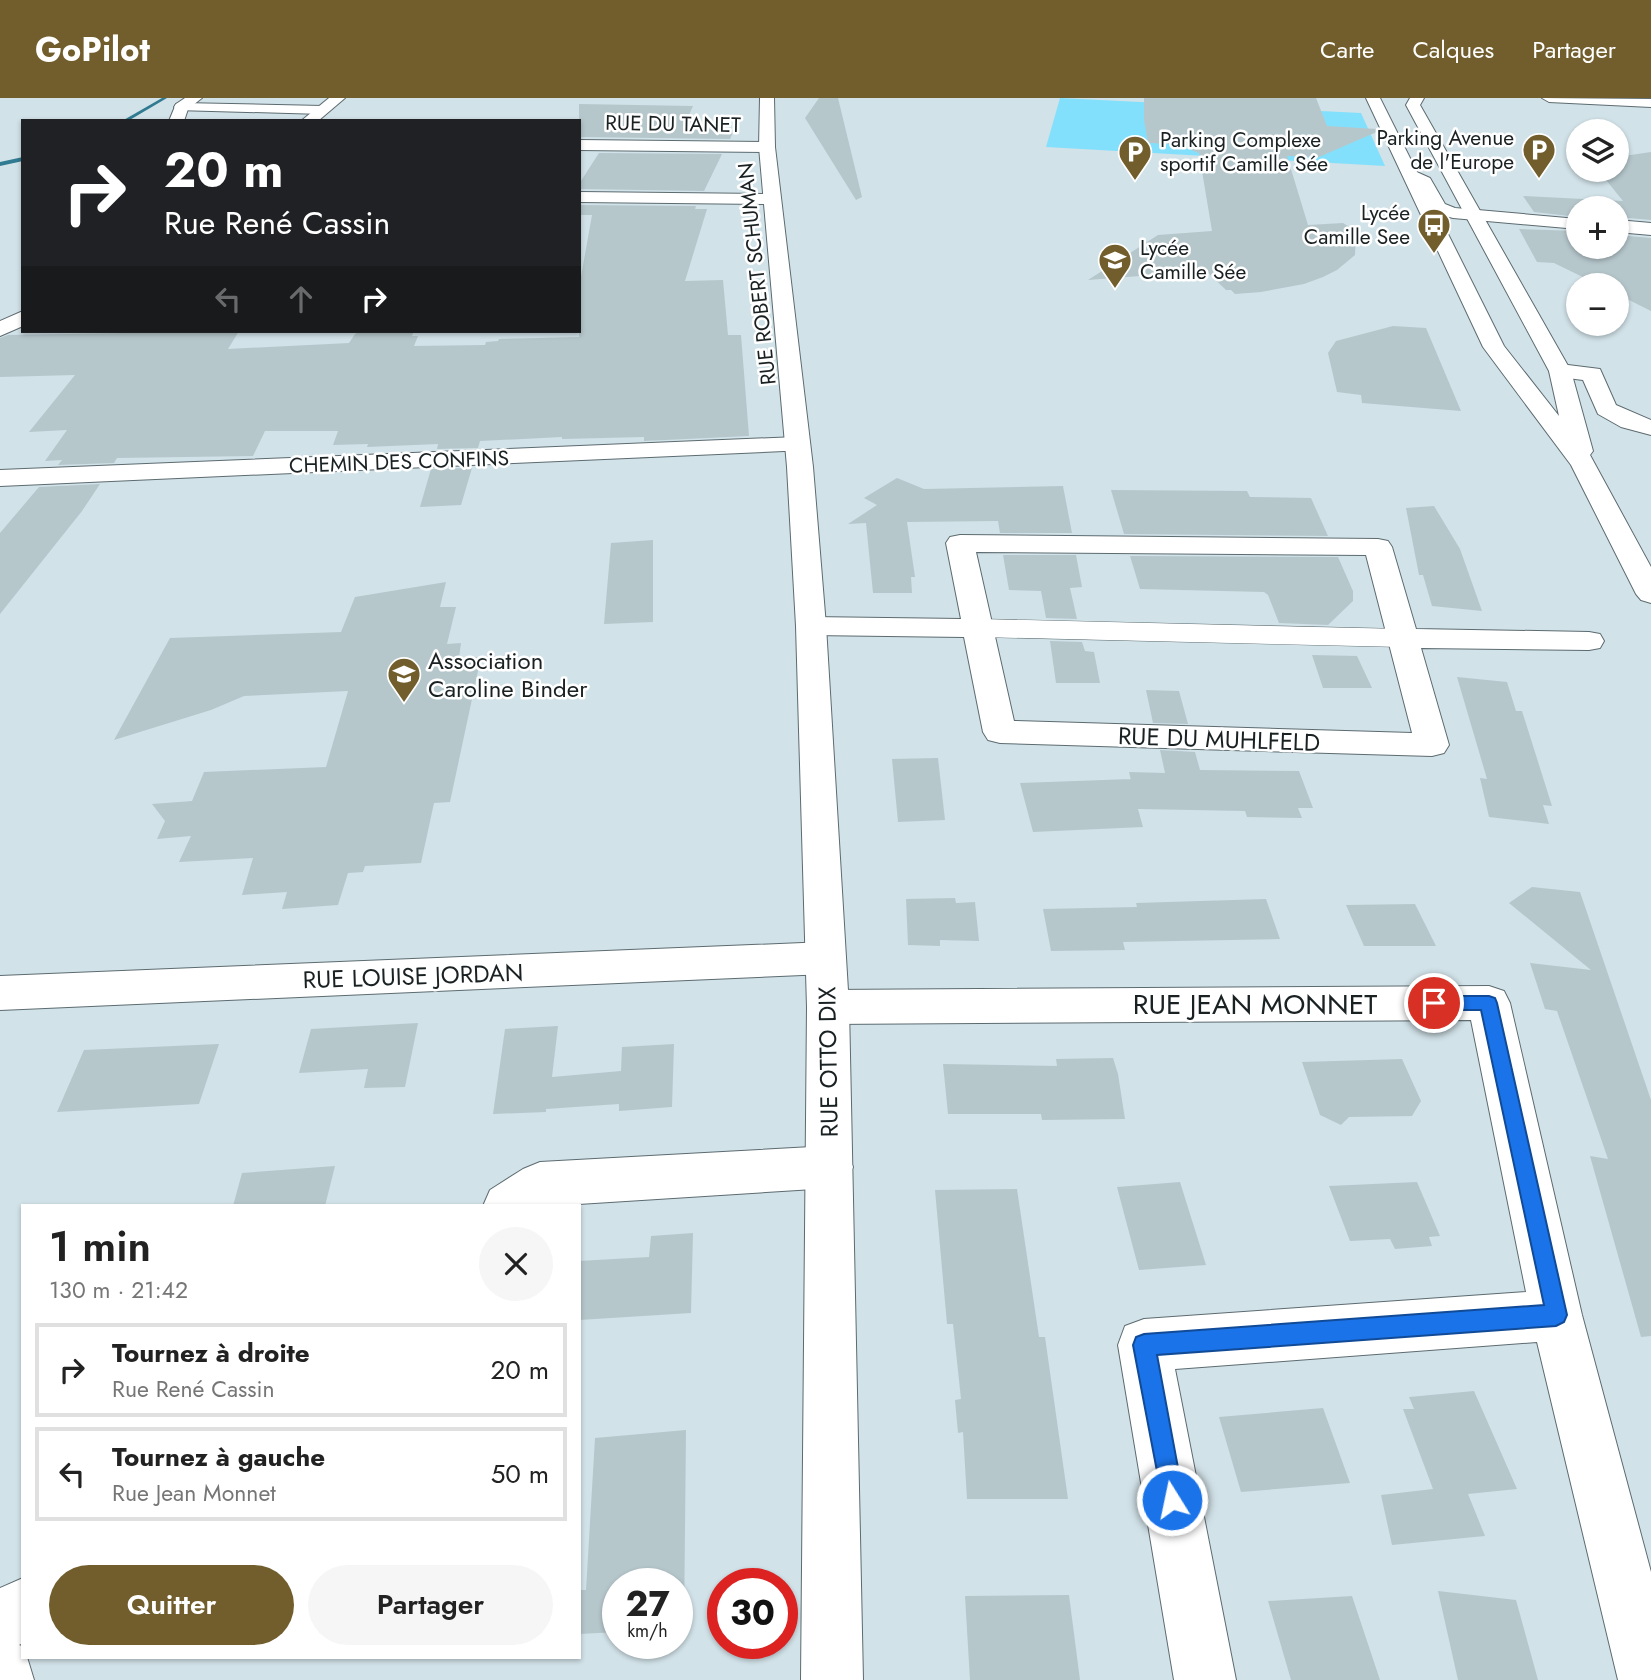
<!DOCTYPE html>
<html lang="fr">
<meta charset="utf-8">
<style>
body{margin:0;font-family:Jost,sans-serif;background:#f6f6f6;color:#222;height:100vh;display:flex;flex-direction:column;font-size:26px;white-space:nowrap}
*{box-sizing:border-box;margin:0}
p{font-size:23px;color:#767676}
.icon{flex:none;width:38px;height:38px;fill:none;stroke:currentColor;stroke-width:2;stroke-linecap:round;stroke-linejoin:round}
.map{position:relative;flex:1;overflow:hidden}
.panel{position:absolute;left:21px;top:1106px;width:560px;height:455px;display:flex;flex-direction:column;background:#fff;border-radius:0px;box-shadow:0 2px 5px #0004}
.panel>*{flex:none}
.hud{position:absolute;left:21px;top:21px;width:560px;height:214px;border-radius:0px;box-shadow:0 2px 5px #0004;background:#202124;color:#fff;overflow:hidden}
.buttons{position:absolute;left:1566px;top:21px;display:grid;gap:14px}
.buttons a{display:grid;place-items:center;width:63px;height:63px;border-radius:50%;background:#fff;box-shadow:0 2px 5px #0004;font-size:35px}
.speed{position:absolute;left:602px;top:1470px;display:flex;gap:14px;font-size:35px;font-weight:700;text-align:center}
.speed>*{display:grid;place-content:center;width:91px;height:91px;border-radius:50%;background:#fff;box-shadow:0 2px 5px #0004;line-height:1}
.speed small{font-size:18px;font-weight:400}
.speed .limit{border:10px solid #d22;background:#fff;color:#111}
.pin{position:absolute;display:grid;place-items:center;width:60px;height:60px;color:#fff;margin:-30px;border:4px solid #fff;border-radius:50%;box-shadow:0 2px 7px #0007}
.me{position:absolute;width:77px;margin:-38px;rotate:350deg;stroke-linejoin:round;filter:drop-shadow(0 0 5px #0008)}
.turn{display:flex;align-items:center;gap:24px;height:147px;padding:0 28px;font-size:32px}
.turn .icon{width:91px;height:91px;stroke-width:2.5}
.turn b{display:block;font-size:49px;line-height:60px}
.lanes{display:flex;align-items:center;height:66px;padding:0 28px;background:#0003;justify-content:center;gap:35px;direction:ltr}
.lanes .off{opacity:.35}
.round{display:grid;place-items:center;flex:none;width:74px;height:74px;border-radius:37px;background:#f6f6f6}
.head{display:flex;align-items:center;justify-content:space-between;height:119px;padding:0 28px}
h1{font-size:42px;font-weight:600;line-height:52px}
.button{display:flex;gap:14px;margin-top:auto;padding:14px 28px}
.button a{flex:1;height:80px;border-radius:42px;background:#725e2d;color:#fff;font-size:28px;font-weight:600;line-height:80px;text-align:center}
.button a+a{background:#f6f6f6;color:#222}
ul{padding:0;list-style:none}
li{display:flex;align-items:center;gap:21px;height:94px;margin:0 14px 10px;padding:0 14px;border:4px solid #e0e0e0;border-radius:0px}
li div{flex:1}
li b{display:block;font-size:26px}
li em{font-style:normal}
header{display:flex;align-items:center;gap:42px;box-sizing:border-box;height:98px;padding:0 35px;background:#725e2d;color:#fff}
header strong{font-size:33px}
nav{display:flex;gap:38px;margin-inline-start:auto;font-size:24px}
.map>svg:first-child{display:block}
</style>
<header>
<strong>GoPilot</strong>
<nav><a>Carte</a><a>Calques</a><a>Partager</a></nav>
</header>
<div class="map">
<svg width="1651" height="1582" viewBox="0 0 1651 1582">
<rect width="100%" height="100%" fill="#d1e2e8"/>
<polygon fill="#83e0fc" points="1060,0 1361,15 1385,68 1046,49"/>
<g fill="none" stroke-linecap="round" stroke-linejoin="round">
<g fill="#307b91" fill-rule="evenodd">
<polygon points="162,0 167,0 128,23 122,23"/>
<polygon points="23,59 23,63 0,68 0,64"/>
</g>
</g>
<g fill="#b6c7cc">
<polygon points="819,0 838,0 862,99 856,102 805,20"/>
<polygon points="1144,0 1316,0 1327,28 1377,31 1379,33 1319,59 1287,58 1308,127 1343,125 1356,133 1355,157 1337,172 1323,179 1304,186 1261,194 1235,196 1231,192 1226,192 1206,173 1088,182 1158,137 1212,133 1199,55 1176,46 1148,45 1144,22"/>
<polygon points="579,6 693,8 683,31 734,32 730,41 579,39"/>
<polygon points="1651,54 1651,122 1617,119 1617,110 1578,110 1578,119 1534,114 1523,98 1623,103 1598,72 1617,72 1617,59"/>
<polygon points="599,55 722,56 704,93 579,91 579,86"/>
<polygon points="579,107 696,108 695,111 707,111 685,183 723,182 728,237 741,237 749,338 644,343 644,339 562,341 562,339 480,343 478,350 437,351 438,346 367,349 368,346 333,347 338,333 265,333 253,358 117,360 114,365 58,367 62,362 45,363 67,332 29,334 75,277 0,279 0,240 8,237 239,233 228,251 349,245 355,236 361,233 414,233 412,238 418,238 414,248 485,247 486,244 498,243 499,241 579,239 579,190 592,117 579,117"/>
<polygon points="1519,131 1578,133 1578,149 1617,149 1617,137 1651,140 1651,213 1617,196 1617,187 1599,187 1554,165 1537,164"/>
<polygon points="1393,228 1426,230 1461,313 1362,305 1361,297 1337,294 1328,255 1336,243"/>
<polygon points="472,370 461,407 420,409 431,371"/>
<polygon points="897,380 924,391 1063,388 1072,435 1000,435 998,423 907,424 915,479 911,479 912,495 873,495 866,425 848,426 877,407 864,400"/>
<polygon points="100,386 82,413 0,516 0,435 39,389"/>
<polygon points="1111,392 1247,393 1250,399 1311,400 1328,438 1124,436"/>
<polygon points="1434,408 1460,451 1482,513 1432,508 1423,477 1419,477 1406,410"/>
<polygon points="653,442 653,524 604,526 611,445"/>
<polygon points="1003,457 1076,457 1082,489 1070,490 1077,521 1046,520 1041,493 1009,492"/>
<polygon points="1130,458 1338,459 1353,493 1353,503 1328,527 1279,525 1268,497 1264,494 1140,491"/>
<polygon points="446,484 440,509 456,509 447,546 461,545 459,560 481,559 450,704 434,705 421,765 365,768 363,774 348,775 338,807 282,811 287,794 242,797 253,760 179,764 191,738 157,741 165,723 152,706 192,703 204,674 326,669 348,593 244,598 211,612 114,642 170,540 341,534 355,499"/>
<polygon points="1050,543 1082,544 1085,553 1094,554 1100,585 1056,585"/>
<polygon points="1312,557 1357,558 1372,590 1323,590"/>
<polygon points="1457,579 1507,584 1516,613 1522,613 1552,708 1543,707 1549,726 1489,719 1480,680 1487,681"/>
<polygon points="1146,592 1179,593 1188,626 1153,625"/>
<polygon points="1160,652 1195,654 1200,672 1299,673 1313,710 1298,710 1302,720 1247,719 1245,713 1138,711 1143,729 1033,734 1020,685 1131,681 1133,691 1129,674 1165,675"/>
<polygon points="938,660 945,722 898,724 892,661"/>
<polygon points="1532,789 1580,794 1651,1002 1651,1238 1641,1239 1590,1058 1608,1061 1557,913 1545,911 1530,865 1591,872 1509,805"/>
<polygon points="955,800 956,805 975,804 979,843 940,842 940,848 908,847 906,801"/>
<polygon points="1266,801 1280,841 1123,844 1125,852 1051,853 1043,811 1137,809 1136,805"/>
<polygon points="1415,806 1436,848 1364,848 1346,807"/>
<polygon points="418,925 405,989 364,990 368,971 299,975 311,931"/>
<polygon points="558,928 552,979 621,973 622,949 674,946 672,1009 619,1013 619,1006 546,1011 546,1014 493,1016 505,931"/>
<polygon points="219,946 199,1006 57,1014 84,952"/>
<polygon points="1113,960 1118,976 1125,1021 1042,1022 1041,1016 948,1016 943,966 1057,968 1056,961"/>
<polygon points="1402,961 1421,1003 1412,1018 1349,1019 1341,1027 1320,1017 1302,964"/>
<polygon points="335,1068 325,1108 233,1108 242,1075"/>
<polygon points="1180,1084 1206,1167 1139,1172 1117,1089"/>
<polygon points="1417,1084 1440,1138 1429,1139 1432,1148 1395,1151 1390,1141 1350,1143 1329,1088"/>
<polygon points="1017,1091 1039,1239 1045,1239 1068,1401 967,1401 963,1334 958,1335 955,1302 961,1301 953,1226 947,1226 935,1092"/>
<polygon points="693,1135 691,1215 579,1222 579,1163 649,1159 651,1138"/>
<polygon points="1474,1293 1517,1391 1468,1396 1485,1438 1392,1447 1381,1397 1433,1391 1403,1311 1414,1311 1409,1299"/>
<polygon points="1323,1310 1350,1385 1241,1394 1219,1319"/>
<polygon points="686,1332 684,1529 677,1530 677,1486 618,1486 618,1534 579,1536 579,1492 586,1492 595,1340"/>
<polygon points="1438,1493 1516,1502 1538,1582 1458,1582"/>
<polygon points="1069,1497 1080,1582 970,1582 965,1498"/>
<polygon points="1352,1498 1380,1582 1291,1582 1268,1503"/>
</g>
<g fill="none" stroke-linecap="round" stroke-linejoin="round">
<defs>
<polygon id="pedestrian" points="979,521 1402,531 1412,534 1417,540 1412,546 1402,549 979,539 969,536 964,530 969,524"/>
<g id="minor">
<polygon points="1542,0 1651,1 1651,9 1549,4"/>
<polygon points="181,5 323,8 330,12 323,16 176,12 174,9 176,6"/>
<polygon points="579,42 767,44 775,49 767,54 579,52"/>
<polygon points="1410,71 1430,80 1445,106 1455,110 1578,121 1578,131 1453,120 1432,114 1417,87 1402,76"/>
<polygon points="579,94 772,96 781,101 772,106 579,104"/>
<polygon points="1617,122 1651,125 1651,137 1617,134"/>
<polygon points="1560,266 1600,271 1616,307 1651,322 1651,337 1621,329 1598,316 1583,282 1552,278 1549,273 1552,268"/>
<polygon points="797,339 806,342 810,347 806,352 0,388 0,372"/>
<path d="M 960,437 L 1378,441 L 1388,443 L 1392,449 L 1416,531 L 1589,534 L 1600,536 L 1604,543 L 1600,550 L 1589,552 L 1421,550 L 1449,647 L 1444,655 L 1432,658 L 1000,645 L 988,642 L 983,634 L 964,539 L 811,537 L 800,534 L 796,528 L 800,522 L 811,519 L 961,521 L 946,445 L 950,439 ZM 976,454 L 1366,457 L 1412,635 L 1014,623 Z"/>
<polygon points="826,844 840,849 846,860 840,871 826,876 0,912 0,878"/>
<polygon points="1489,888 1504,893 1510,905 1582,1217 1651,1474 1651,1582 1618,1582 1537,1244 1175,1271 1236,1582 1174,1582 1118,1247 1125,1228 1144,1221 1526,1194 1471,922 828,926 813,921 807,909 813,897 828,892"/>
<polygon points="830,1048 847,1054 853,1069 847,1084 830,1090 547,1108 483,1108 490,1092 523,1071 540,1064"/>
<polygon points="23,1480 23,1545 19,1547 22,1548 23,1559 27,1559 34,1582 0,1582 0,1490"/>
</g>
<g id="tertiary">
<polygon points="185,0 202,0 188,11 184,23 169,23 176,6"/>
<polygon points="329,0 345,0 318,23 301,23"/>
<polygon points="760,0 774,0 775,49 813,369 826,528 849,909 863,1582 801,1582 807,909 796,528 787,369 759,49"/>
<polygon points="23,213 23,228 0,238 0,223"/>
</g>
<polygon id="secondary" points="1366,0 1380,0 1504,248 1559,318 1549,273 1406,7 1410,0 1424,0 1420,7 1571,273 1593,353 1590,357 1651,469 1651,505 1641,502 1636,496 1571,367 1483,249"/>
</defs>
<use href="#pedestrian" stroke="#5c6b70" stroke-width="1"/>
<use href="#minor" stroke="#5c6b70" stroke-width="2"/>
<use href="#tertiary" stroke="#5c6b70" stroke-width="2"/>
<use href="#secondary" stroke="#5c6b70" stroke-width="2"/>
<use href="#pedestrian" fill="#fff" fill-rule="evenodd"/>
<use href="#minor" fill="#fff" fill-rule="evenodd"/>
<use href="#tertiary" fill="#fff" fill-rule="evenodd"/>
<use href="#secondary" fill="#fff" fill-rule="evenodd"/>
</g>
<polygon fill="#1a73e8" stroke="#114b97" stroke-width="2" points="1434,898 1489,898 1495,900 1497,905 1567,1217 1564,1224 1556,1228 1157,1257 1184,1402 1180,1410 1172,1414 1164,1410 1133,1247 1136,1239 1144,1236 1544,1207 1481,912 1434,912 1428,910 1426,905 1428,900"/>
<defs>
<symbol id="parking-pin" viewBox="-11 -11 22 30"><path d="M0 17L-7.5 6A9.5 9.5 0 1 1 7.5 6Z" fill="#725e2d" stroke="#fff"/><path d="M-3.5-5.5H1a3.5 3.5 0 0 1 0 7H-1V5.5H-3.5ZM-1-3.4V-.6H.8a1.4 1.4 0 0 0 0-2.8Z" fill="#fff"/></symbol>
<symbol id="bus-pin" viewBox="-11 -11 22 30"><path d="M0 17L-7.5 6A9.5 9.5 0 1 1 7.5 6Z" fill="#725e2d" stroke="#fff"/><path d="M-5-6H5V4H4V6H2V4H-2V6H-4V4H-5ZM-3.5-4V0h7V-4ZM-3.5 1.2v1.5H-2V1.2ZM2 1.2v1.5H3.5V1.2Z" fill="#fff"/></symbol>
<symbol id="school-pin" viewBox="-11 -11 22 30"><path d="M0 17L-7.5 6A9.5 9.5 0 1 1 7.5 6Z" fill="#725e2d" stroke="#fff"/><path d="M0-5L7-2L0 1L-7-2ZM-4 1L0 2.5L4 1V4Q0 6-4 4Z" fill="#fff"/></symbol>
</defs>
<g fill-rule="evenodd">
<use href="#parking-pin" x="1520" y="33" width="38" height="52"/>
<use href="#parking-pin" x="1116" y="35" width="38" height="52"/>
<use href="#bus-pin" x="1415" y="108" width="38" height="52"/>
<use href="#school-pin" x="1096" y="143" width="38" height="52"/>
<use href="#school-pin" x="385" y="557" width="38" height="52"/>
</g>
<g text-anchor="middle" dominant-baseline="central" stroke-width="5" stroke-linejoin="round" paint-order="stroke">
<g font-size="21" fill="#1a2123" stroke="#fff">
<text transform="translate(673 26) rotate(1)">RUE DU TANET</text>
<text transform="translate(757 176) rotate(-96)">RUE ROBERT SCHUMAN</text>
<text transform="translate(399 364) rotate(-2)">CHEMIN DES CONFINS</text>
</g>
<g font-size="21" fill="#1a2123" stroke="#fff" text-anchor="end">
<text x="1514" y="40">Parking Avenue<tspan x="1514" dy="24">de l'Europe</tspan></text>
<text x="1160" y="42" text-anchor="start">Parking Complexe<tspan x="1160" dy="24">sportif Camille Sée</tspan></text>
<text x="1410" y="115">Lycée<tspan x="1410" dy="24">Camille See</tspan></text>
<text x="1140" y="150" text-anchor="start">Lycée<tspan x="1140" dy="24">Camille Sée</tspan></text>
</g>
<g font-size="24" fill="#1a2123" stroke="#fff" text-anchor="start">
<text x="428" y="562">Association<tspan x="428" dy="28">Caroline Binder</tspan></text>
</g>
<g font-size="24" fill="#1a2123" stroke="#fff">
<text transform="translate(1219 641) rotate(2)">RUE DU MUHLFELD</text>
<text transform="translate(413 878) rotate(-2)">RUE LOUISE JORDAN</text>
<text transform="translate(828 964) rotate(-91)">RUE OTTO DIX</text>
</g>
<g font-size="28" fill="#1a2123" stroke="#fff">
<text x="1255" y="906">RUE JEAN MONNET</text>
</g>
</g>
</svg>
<div class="buttons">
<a><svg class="icon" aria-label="layers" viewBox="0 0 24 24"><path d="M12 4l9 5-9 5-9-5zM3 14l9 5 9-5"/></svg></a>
<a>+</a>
<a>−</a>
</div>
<div class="speed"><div>27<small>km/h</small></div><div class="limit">30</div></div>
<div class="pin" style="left:1434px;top:905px;background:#d93025"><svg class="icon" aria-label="arrive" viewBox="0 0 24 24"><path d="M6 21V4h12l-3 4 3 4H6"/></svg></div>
<svg class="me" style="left:1172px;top:1402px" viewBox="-20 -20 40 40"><circle r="17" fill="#1a73e8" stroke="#fff" stroke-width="3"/><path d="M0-11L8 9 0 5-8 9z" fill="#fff"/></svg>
<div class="hud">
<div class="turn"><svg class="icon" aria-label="right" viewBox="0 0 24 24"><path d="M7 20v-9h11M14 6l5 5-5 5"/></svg><div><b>20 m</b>Rue René Cassin</div></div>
<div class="lanes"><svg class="icon off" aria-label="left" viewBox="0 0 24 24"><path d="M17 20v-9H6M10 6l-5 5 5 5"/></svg><svg class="icon off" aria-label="ahead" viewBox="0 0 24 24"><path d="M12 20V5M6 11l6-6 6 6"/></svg><svg class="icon" aria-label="right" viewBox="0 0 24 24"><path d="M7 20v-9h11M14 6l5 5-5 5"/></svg></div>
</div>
<section class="panel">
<div class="head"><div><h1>1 min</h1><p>130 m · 21:42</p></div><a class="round"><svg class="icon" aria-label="close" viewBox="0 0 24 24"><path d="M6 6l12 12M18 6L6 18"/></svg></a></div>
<ul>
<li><svg class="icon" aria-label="right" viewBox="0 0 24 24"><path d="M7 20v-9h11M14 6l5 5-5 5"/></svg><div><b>Tournez à droite</b><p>Rue René Cassin</p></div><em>20 m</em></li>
<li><svg class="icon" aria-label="left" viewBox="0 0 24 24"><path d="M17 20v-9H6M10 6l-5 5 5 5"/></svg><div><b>Tournez à gauche</b><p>Rue Jean Monnet</p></div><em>50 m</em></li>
</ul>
<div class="button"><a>Quitter</a><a>Partager</a></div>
</section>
</div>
